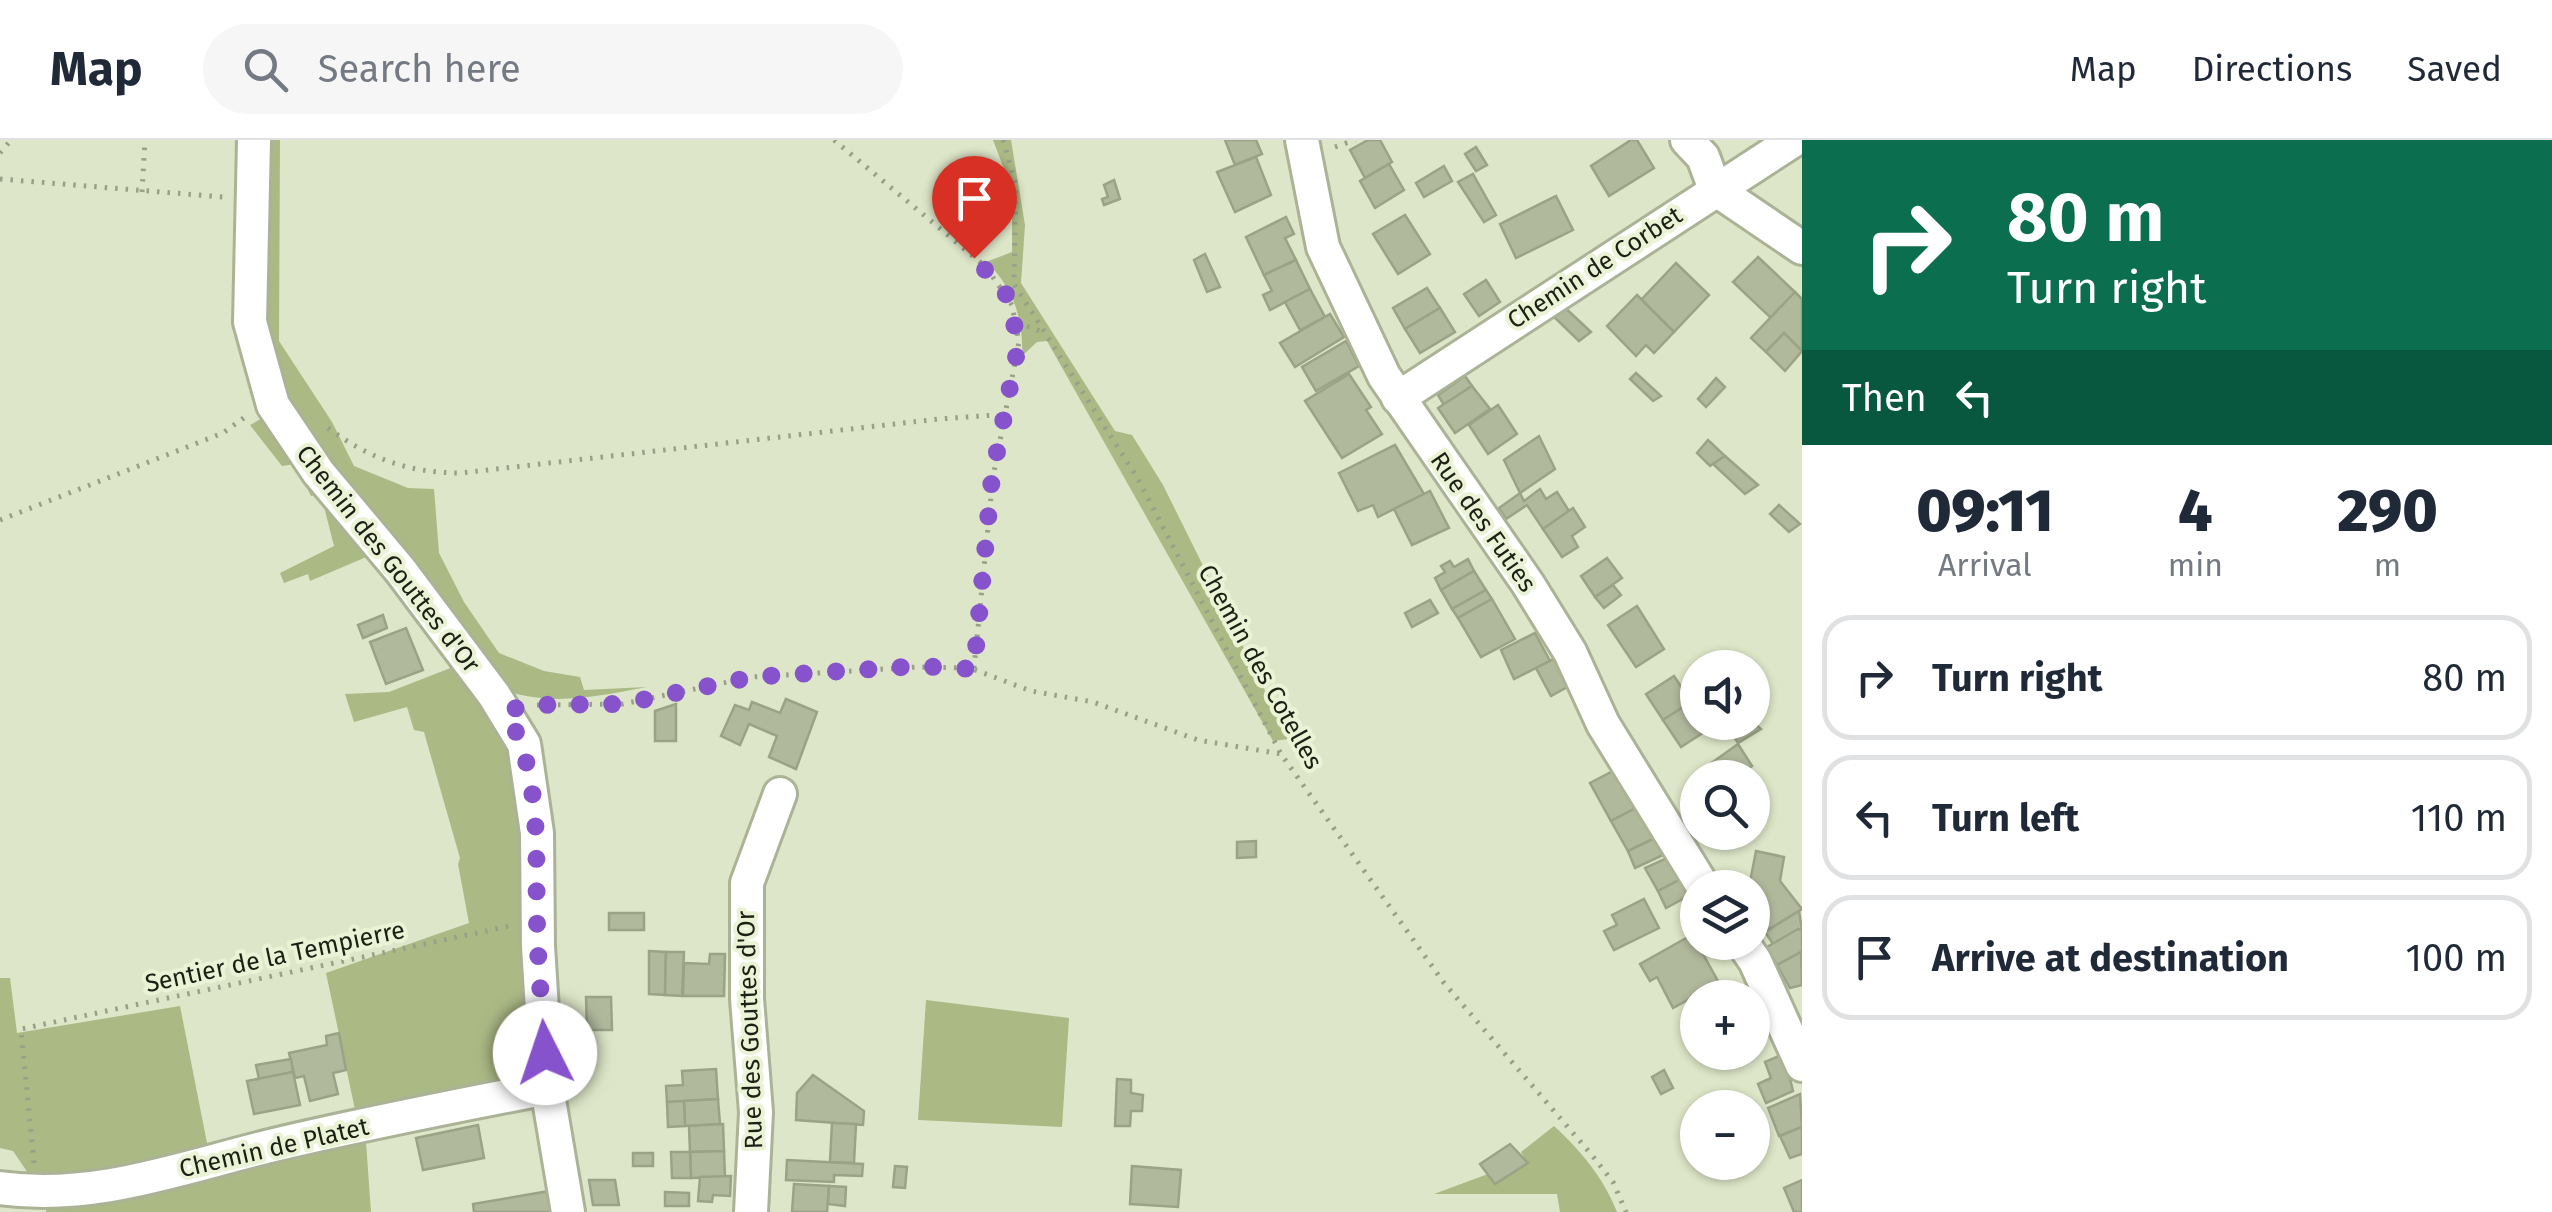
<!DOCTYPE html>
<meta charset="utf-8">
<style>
body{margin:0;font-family:"Fira Sans",sans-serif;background:#f6f6f7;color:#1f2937;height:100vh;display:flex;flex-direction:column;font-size:38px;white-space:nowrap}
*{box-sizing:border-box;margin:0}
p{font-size:32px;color:#747a83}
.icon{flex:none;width:55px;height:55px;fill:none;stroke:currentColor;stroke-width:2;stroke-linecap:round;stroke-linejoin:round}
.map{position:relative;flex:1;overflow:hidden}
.details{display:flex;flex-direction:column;background:#fff;width:750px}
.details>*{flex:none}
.hud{background:#0b6e4f;color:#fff;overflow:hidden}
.tools{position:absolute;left:1680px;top:510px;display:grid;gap:20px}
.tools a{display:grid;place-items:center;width:90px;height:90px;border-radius:50%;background:#fff;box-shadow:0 2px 8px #0004;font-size:50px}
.pin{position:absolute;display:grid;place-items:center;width:85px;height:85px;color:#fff;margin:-102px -42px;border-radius:50% 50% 50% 0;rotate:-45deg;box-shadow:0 0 10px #0007}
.pin .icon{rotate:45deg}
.me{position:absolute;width:110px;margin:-55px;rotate:356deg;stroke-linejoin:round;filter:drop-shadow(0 0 8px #0008)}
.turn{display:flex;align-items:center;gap:35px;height:210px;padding:0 40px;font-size:45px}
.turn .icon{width:130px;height:130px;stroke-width:2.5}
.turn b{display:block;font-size:70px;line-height:85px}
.then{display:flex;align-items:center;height:95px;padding:0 40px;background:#0003;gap:20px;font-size:38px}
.eta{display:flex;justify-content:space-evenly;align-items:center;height:170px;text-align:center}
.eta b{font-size:60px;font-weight:800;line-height:70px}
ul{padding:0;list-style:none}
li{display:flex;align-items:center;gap:30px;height:125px;margin:0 20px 15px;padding:0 20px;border:5px solid #e0e1e3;border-radius:30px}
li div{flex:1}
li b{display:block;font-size:38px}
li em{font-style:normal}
header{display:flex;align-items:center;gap:60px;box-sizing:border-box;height:140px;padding:0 50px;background:#fff;border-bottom:2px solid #e0e1e3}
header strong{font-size:48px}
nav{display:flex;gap:55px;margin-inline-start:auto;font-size:35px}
.search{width:700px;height:90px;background:#f6f6f7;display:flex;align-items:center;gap:25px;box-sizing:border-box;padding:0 35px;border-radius:55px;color:#747a83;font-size:38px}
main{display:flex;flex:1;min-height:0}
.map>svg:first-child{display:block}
</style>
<header>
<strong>Map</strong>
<div class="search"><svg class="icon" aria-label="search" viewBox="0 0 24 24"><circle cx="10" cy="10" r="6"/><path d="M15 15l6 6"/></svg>Search here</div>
<nav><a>Map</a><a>Directions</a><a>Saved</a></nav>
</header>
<main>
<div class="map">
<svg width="1802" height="1072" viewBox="0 0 1802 1072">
<rect width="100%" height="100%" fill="#dde6c8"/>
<g fill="#abb985">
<path d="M 261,0 L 280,0 L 279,201 L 332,282 L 354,326 L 408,348 L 434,349 L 439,413 L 464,462 L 499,513 L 544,531 L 580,537 L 584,550 L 647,547 C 598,556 547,568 499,548 L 281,262 L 260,181 Z"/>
<path d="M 993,0 L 1011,0 L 1025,85 L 1021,143 L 1115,291 L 1132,295 L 1163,345 L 1289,599 L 1273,601 L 1047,201 L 1037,202 L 1022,216 C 1024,180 1013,146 986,122 L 1012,112 L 1012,50 Z"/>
<polygon points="266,276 371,415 310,441 308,434 284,443 280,433 334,406 321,355 311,356 295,324 282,326 250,285"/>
<polygon points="453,527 509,602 527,706 539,943 357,979 326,833 469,783 458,724 460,718 424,592 414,590 407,567 354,582 345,554 389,552"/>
<polygon points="0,838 10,838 17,893 180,866 209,1013 42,1040 28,1033 13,1011 0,1008"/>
<polygon points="926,860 1069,878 1062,987 918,980"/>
<path d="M 1554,986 C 1582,1012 1603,1037 1617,1072 L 1560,1072 L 1557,1054 L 1434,1054 L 1488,1034 L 1495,1044 L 1527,1023 L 1521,1012 Z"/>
<polygon points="366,1002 371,1072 46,1072 47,1064 257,1019"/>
</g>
<g fill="#b1b99d" stroke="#9ba387" stroke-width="2.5">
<polygon points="1225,0 1256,0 1262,14 1235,25"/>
<polygon points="1368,0 1380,0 1392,22 1365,38 1350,10"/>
<polygon points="1631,0 1637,0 1654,28 1609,56 1591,26"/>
<polygon points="1476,7 1487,25 1476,31 1465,14"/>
<polygon points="1256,17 1271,55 1235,72 1217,32"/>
<polygon points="1389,24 1404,50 1375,68 1360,41"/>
<polygon points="1444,26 1452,41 1424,57 1416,43"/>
<polygon points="1473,34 1496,75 1484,82 1458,42"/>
<polygon points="1114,40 1120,59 1104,65 1102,59 1108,57 1104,45"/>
<polygon points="1556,56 1573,90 1516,118 1500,84"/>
<polygon points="1405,75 1430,114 1398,134 1373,94"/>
<polygon points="1286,77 1294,94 1285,98 1296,120 1264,135 1246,97"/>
<polygon points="1205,114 1220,147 1207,152 1194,120"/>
<polygon points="1758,117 1795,152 1771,178 1733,142"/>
<polygon points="1296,120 1310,149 1270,170 1263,155 1272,151 1264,135"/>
<polygon points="1676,123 1709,155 1674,192 1641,160"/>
<polygon points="1486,140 1500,162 1479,176 1464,154"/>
<polygon points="1427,148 1440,168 1405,189 1393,168"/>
<polygon points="1310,149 1325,177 1300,190 1285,162"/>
<polygon points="1795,152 1802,159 1802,211 1784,193 1766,212 1751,198"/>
<polygon points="1637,155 1674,192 1654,213 1646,205 1636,216 1607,186"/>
<polygon points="1561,164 1591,192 1579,201 1551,174"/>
<polygon points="1440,168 1455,192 1420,213 1405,189"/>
<polygon points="1330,174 1344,197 1295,227 1280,203"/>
<polygon points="1784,193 1802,211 1785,231 1766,212"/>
<polygon points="1346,201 1359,226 1316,251 1302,227"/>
<polygon points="1636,233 1661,256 1653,261 1630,239"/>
<polygon points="1349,234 1371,267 1366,270 1382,294 1342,318 1305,261"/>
<polygon points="1465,236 1472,246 1444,265 1438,255"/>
<polygon points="1716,238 1725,247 1706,267 1698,259"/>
<polygon points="1472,246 1490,269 1455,293 1438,268"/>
<polygon points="1498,265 1517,294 1488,314 1469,285"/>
<polygon points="1539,296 1555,329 1520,353 1504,320"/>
<polygon points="1708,300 1725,316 1710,326 1697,313"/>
<polygon points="1395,305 1424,354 1378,377 1373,365 1358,371 1339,333"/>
<polygon points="1725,316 1758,345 1745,354 1713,324"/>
<polygon points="1540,349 1546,359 1557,352 1569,371 1543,389 1527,365 1506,379 1499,368 1520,353 1524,361"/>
<polygon points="1430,351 1449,388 1412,405 1394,369"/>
<polygon points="1779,365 1800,384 1789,392 1770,374"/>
<polygon points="1573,368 1585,387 1572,396 1578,407 1562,417 1543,389"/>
<polygon points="1607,418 1622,438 1595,457 1581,436"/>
<polygon points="1468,419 1474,431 1441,450 1435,438 1445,432 1441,426 1450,421 1454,427"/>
<polygon points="1474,431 1486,450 1452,469 1441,450"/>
<polygon points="1613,445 1621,455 1604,468 1595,457"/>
<polygon points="1486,450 1492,459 1458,478 1452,469"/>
<polygon points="1492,459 1515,499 1481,517 1458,478"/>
<polygon points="1430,460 1438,473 1412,487 1405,473"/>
<polygon points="1637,466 1664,509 1636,527 1608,485"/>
<polygon points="383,475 387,488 363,498 358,485"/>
<polygon points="406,488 423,530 386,544 370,502"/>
<polygon points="1535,493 1550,521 1514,539 1501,510"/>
<polygon points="1554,519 1569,546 1551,556 1536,528"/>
<polygon points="1674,536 1691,562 1663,580 1646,554"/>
<polygon points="786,559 817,572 796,629 769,617 777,596 749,584 740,605 721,596 735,565 749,570 752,562 780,573"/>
<polygon points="1691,562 1698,582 1704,582 1709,589 1681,607 1663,580"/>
<polygon points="676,564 676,601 655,601 655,571"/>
<polygon points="1752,581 1761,589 1738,603 1729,589"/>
<polygon points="1738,604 1752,626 1737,638 1698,638 1696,634"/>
<polygon points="1617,629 1638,667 1611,681 1590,643"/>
<polygon points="1638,667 1657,697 1628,711 1611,681"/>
<polygon points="1657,697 1663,715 1635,728 1628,711"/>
<polygon points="1256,701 1256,717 1237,718 1237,702"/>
<polygon points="1756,711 1784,717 1780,741 1802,769 1758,796 1752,788 1752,767 1762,762 1750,742"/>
<polygon points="1669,717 1683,738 1658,751 1645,728"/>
<polygon points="1683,738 1692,754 1666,768 1658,751"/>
<polygon points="1644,759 1659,788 1614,810 1604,791 1617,785 1612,775"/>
<polygon points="1799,771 1802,790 1773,804 1765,792"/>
<rect x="609" y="773" width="35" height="17"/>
<polygon points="1798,789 1802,790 1802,812 1777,825 1767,807"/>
<polygon points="1697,792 1698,802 1702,802 1706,809 1702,812 1719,843 1673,868 1657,837 1650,841 1640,824"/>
<polygon points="649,811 666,812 665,855 649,854"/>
<polygon points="666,812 684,812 682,856 665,855"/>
<polygon points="1801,812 1802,845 1790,848 1777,825"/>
<polygon points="710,814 725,814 724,856 683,856 684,823 709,824"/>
<polygon points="586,857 611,857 612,890 587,890"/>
<polygon points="339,893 346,930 333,933 338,954 310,961 304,936 295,938 289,913 327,905 326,896"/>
<polygon points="1784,914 1793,951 1766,963 1758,944 1771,938 1765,922"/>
<polygon points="291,919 293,932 259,939 256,925"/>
<polygon points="716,929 718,959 667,962 666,946 683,945 682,931"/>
<polygon points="1664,930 1673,948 1661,954 1652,937"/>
<polygon points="293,932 300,965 254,974 247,941"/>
<polygon points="813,935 864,971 863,985 796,980 797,953"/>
<polygon points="1117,939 1131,940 1131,953 1143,955 1142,971 1131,971 1130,986 1115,986"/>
<polygon points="1800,954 1802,987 1779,996 1768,968"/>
<polygon points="718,959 720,984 685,986 684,961"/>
<polygon points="684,961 685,986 668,987 667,962"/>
<polygon points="832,983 856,984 854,1023 830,1022"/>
<polygon points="723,984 724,1011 690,1012 689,986"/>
<polygon points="478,985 484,1018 423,1030 416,998"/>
<polygon points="1802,987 1802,1014 1790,1018 1780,996"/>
<polygon points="1510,1004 1528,1023 1495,1044 1480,1024"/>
<polygon points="724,1011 725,1037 691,1038 690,1012"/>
<polygon points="671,1012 690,1012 691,1038 672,1038"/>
<rect x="633" y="1013" width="20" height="13"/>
<polygon points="787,1020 863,1024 862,1036 834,1035 834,1042 786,1040"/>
<polygon points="895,1026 907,1027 905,1048 893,1047"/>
<polygon points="1132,1026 1181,1030 1178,1067 1130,1064"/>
<polygon points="731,1036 730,1056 713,1055 712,1062 698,1061 700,1037"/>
<polygon points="589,1040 615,1040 619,1065 593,1065"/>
<polygon points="1802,1040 1802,1072 1794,1072 1784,1048"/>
<polygon points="794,1044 829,1046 827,1072 792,1072"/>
<polygon points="829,1046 846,1047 845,1066 828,1064"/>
<polygon points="555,1050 559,1072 474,1072 473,1064"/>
<polygon points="665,1052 689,1053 689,1066 665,1066"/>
</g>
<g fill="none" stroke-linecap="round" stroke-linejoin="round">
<defs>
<g id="street">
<polyline points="254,0 250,182 273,265 318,332 401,431 494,555 524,604 537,693 538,806 547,948 568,1072"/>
<polyline points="1302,0 1323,107 1384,236 1528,444 1570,512 1603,584 1704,748"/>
<polyline points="1687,0 1703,17 1715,49 1802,108"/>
<polyline points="1398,258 1794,0"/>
<polyline points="1742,802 1755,821 1802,925"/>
<path d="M 0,1048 C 94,1061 180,1028 270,1006 C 361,984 455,966 547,948"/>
<polyline points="751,1072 756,972 747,859 747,743 780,654"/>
</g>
</defs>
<use href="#street" stroke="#abb397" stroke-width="38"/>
<g stroke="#999f88" stroke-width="5" stroke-dasharray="2.5 8" stroke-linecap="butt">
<polyline points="834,0 986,127 1012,165 1019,202 993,337 974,528"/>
<polyline points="1003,0 1016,45 1014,144 1138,339 1281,614 1444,843 1591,1014 1613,1042 1626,1072"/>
<polyline points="1335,7 1355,0"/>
<polyline points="0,13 11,0"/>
<polyline points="0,39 223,57"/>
<polyline points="142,52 145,0"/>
<polyline points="1017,183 1043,192"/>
<path d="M 328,288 C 370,319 409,333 461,333 L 939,279 L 995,275 L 1005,279"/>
<polyline points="0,380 223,293 245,277"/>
<polyline points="537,565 623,564 752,537 918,527 970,528 1031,551 1093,562 1198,600 1281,614"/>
<polyline points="34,1023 21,889 510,786"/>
</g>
<use href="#street" stroke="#fff" stroke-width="32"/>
</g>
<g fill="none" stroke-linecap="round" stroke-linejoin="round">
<path stroke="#8753cc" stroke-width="18" stroke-dasharray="0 32.4" d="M 545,913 C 542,869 538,826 537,782 C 535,711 543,636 506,572 L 524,565 L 622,564 L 752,537 L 918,526 L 974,529 L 992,337 L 1019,202 L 1005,151 L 974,118"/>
</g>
<g text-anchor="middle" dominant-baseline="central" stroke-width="8" stroke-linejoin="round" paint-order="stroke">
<g font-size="25" fill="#1c1f14" stroke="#eaf3d5">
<text transform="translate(1595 128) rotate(-33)">Chemin de Corbet</text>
<text transform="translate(1483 382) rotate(55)">Rue des Futies</text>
<text transform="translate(388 419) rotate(52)">Chemin des Gouttes d'Or</text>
<text transform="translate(1260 527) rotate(61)">Chemin des Cotelles</text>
<text transform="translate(275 817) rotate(-12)">Sentier de la Tempierre</text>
<text transform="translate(750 890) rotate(-92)">Rue des Gouttes d'Or</text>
<text transform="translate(274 1008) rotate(-13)">Chemin de Platet</text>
</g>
</g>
</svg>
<div class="tools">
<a><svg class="icon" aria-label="sound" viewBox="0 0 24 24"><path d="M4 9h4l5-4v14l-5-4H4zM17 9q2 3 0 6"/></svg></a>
<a><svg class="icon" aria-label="search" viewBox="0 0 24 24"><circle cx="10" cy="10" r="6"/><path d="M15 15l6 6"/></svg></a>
<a><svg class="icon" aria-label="layers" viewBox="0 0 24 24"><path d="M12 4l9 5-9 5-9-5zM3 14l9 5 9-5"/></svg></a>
<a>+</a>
<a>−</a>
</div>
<div class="pin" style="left:974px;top:118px;background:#d93025"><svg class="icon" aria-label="arrive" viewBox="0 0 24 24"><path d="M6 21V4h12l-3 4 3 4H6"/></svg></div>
<svg class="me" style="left:545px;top:913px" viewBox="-20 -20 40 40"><circle r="19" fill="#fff"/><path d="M0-13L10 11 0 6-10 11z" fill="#8753cc"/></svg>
</div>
<section class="details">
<div class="hud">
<div class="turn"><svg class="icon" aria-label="right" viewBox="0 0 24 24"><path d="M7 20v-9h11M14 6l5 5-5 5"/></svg><div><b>80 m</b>Turn right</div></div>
<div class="then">Then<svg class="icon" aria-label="left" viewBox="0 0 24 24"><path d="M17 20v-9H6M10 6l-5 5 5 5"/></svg></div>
</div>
<div class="eta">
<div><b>09:11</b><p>Arrival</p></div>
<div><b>4</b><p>min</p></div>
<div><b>290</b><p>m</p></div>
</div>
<ul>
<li><svg class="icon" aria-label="right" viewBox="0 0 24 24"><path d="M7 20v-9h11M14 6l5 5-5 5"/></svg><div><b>Turn right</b></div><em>80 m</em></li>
<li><svg class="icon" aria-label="left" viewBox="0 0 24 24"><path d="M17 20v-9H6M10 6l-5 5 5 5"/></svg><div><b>Turn left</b></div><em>110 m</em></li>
<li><svg class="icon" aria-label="arrive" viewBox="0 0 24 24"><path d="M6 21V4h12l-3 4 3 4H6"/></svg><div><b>Arrive at destination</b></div><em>100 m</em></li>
</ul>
</section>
</main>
